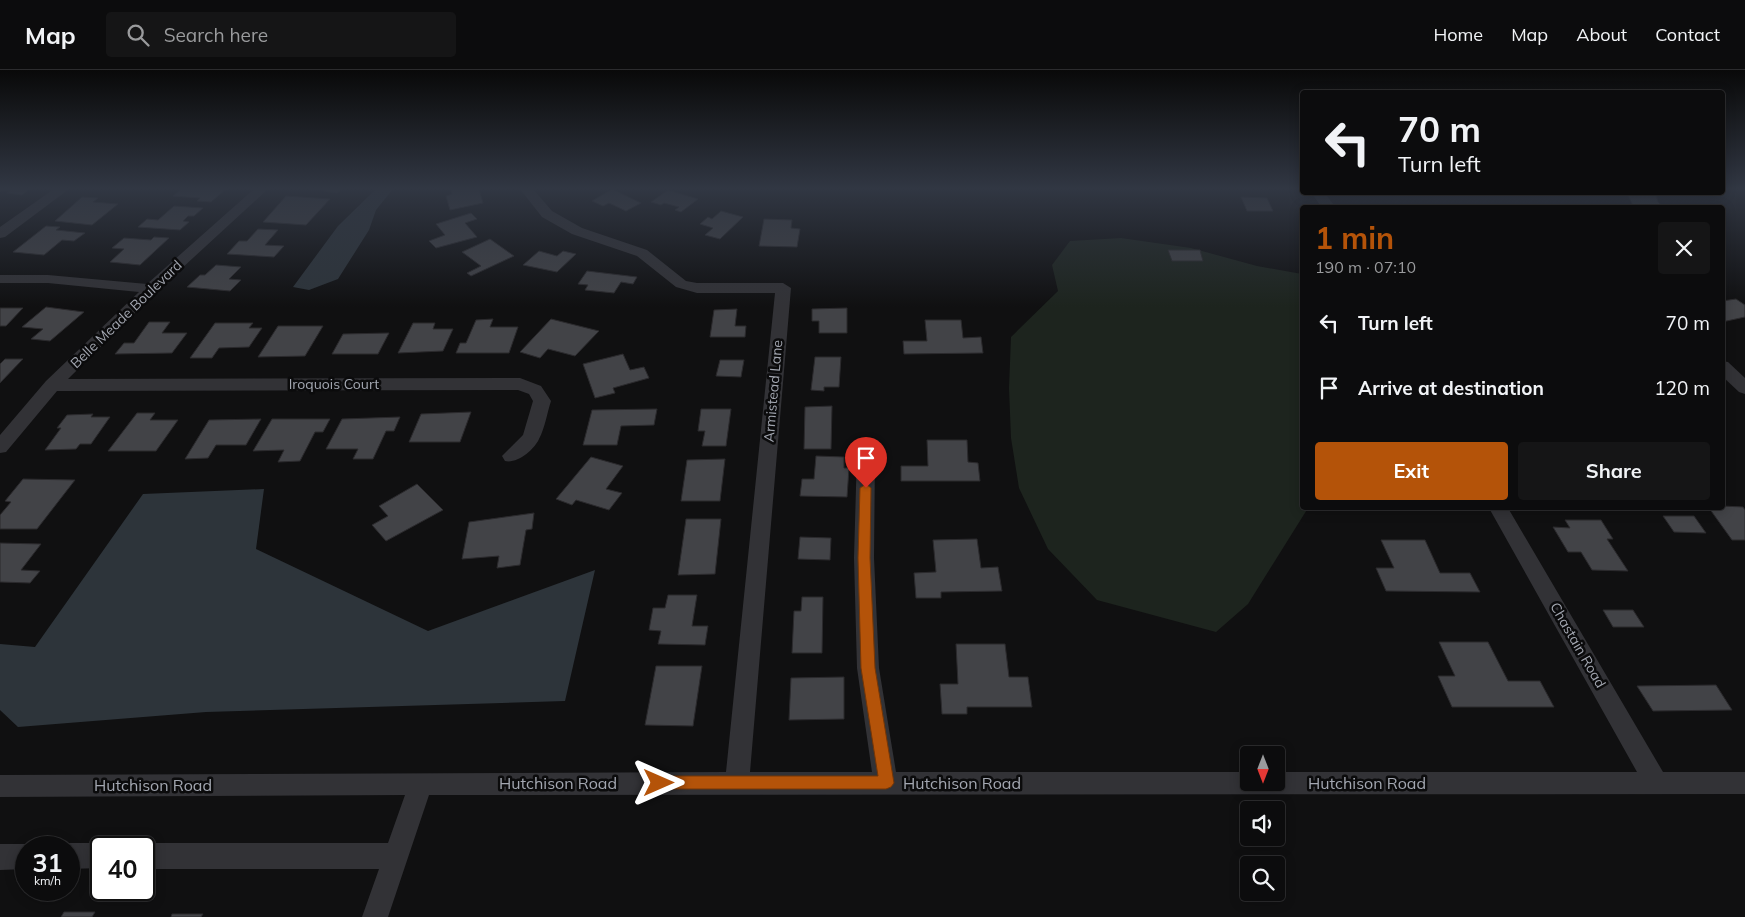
<!DOCTYPE html>
<meta charset="utf-8">
<style>
body{margin:0;font-family:Mulish,sans-serif;background:#151516;color:#f1f3f6;height:100vh;display:flex;flex-direction:column;font-size:19px;white-space:nowrap}
*{box-sizing:border-box;margin:0}
p{font-size:16px;color:#9a9b9d}
.icon{flex:none;width:28px;height:28px;fill:none;stroke:currentColor;stroke-width:2;stroke-linecap:round;stroke-linejoin:round}
.map{position:relative;flex:1;overflow:hidden}
.side{position:absolute;left:1300px;top:135px;width:425px;height:305px;display:flex;flex-direction:column;background:#0c0c0d;border-radius:5px;box-shadow:0 2px 12px #0003,0 0 0 1px #2c2c2e}
.side>*{flex:none}
.banner{position:absolute;left:1300px;top:20px;width:425px;height:105px;border-radius:5px;box-shadow:0 2px 12px #0003,0 0 0 1px #2c2c2e;background:#0c0c0d;color:#f1f3f6;overflow:hidden}
.needle{width:32px;rotate:180deg}
.fabs{position:absolute;left:1240px;top:676px;display:grid;gap:10px}
.fabs a{display:grid;place-items:center;width:45px;height:45px;border-radius:5px;background:#0c0c0d;box-shadow:0 2px 12px #0003,0 0 0 1px #2c2c2e;font-size:25px}
.speed{position:absolute;left:15px;top:766px;display:flex;gap:10px;font-size:25px;font-weight:700;text-align:center}
.speed>*{display:grid;place-content:center;width:65px;height:65px;border-radius:50%;background:#0c0c0d;box-shadow:0 2px 12px #0003,0 0 0 1px #2c2c2e;line-height:1}
.speed small{font-size:12px;font-weight:400}
.speed .limit{border:2px solid #111;border-radius:8px;background:#fff;color:#111}
.pin{position:absolute;display:grid;place-items:center;width:42px;height:42px;color:#fff;margin:-51px -21px;border-radius:50% 50% 50% 0;rotate:-45deg;box-shadow:0 0 5px #0007}
.pin .icon{rotate:45deg}
.me{position:absolute;width:55px;margin:-28px;rotate:90deg;stroke-linejoin:round;filter:drop-shadow(0 0 4px #0008)}
.turn{display:flex;align-items:center;gap:18px;height:105px;padding:0 15px;font-size:22px}
.turn .icon{width:65px;height:65px;stroke-width:2.5}
.turn b{display:block;font-size:35px;line-height:42px}
.round{display:grid;place-items:center;flex:none;width:52px;height:52px;border-radius:5px;background:#151516}
.head{display:flex;align-items:center;justify-content:space-between;height:85px;padding:0 15px}
h1{font-size:30px;font-weight:700;line-height:38px;color:#b45309}
.button{display:flex;gap:10px;margin-top:auto;padding:10px 15px}
.button a{flex:1;height:58px;border-radius:5px;background:#b45309;color:#fff;font-size:20px;font-weight:700;line-height:58px;text-align:center}
.button a+a{background:#151516;color:#f1f3f6}
ul{padding:0;list-style:none}
li{display:flex;align-items:center;gap:15px;height:65px;padding:0 15px}
li div{flex:1}
li b{display:block;font-size:19px}
li em{font-style:normal}
header{display:flex;align-items:center;gap:30px;box-sizing:border-box;height:70px;padding:0 25px;background:#0c0c0d;border-bottom:1px solid #2c2c2e}
header strong{font-size:24px}
nav{display:flex;gap:28px;margin-inline-start:auto;font-size:18px}
.search{width:350px;height:45px;background:#151516;display:flex;align-items:center;gap:12px;box-sizing:border-box;padding:0 18px;border-radius:5px;color:#9a9b9d;font-size:19px}
.map>svg:first-child{display:block}
</style>
<header>
<strong>Map</strong>
<div class="search"><svg class="icon" aria-label="search" viewBox="0 0 24 24"><circle cx="10" cy="10" r="6"/><path d="M15 15l6 6"/></svg>Search here</div>
<nav><a>Home</a><a>Map</a><a>About</a><a>Contact</a></nav>
</header>
<div class="map">
<svg width="1745" height="847" viewBox="0 0 1745 847">
<rect width="100%" height="100%" fill="#101011"/>
<polygon fill="#1d241e" points="1121,168 1191,178 1257,196 1302,204 1302,438 1308,438 1248,534 1216,562 1097,530 1048,479 1019,418 1011,368 1009,318 1011,267 1058,221 1052,195 1070,171"/>
<g fill="#2d343a">
<polygon points="376,119 393,119 376,140 369,160 338,209 309,220 293,217 338,156"/>
<polygon points="264,419 256,479 428,561 595,500 565,631 206,642 18,657 0,640 0,574 35,577 143,424"/>
</g>
<g fill="#424347" stroke="#2b2a2d">
<polygon points="0,119 30,119 22,125 7,123 10,121 0,121"/>
<polygon points="181,119 226,119 211,132 197,131 200,128 173,126"/>
<polygon points="311,119 343,119 337,123"/>
<polygon points="451,119 479,119 483,133 450,140 446,126 452,124"/>
<polygon points="612,119 641,133 626,141 609,133 603,136 592,131"/>
<polygon points="668,120 698,129 681,142 675,140 679,137 664,133 661,135 651,132"/>
<polygon points="1624,122 1655,122 1658,132 1665,138 1634,138 1628,125"/>
<polygon points="286,126 330,129 306,155 263,152"/>
<polygon points="82,127 98,128 93,132 118,134 92,155 55,151"/>
<polygon points="1241,127 1267,128 1273,141 1247,141"/>
<polygon points="174,136 203,138 194,146 188,146 183,151 189,152 180,160 138,157 147,149 158,150"/>
<polygon points="721,141 743,147 720,169 705,165 713,158 700,154 708,147 712,149"/>
<polygon points="471,143 477,149 465,153 477,167 436,178 429,171 445,165 436,154"/>
<polygon points="764,149 792,150 791,158 800,159 797,177 759,176"/>
<polygon points="46,156 60,157 56,160 85,163 74,171 62,170 44,185 13,182"/>
<polygon points="258,159 278,160 265,175 284,176 274,187 227,184 239,171 247,171"/>
<polygon points="154,167 169,168 140,195 110,192 124,179 112,178 124,168 151,170"/>
<polygon points="490,169 514,186 471,206 467,203 481,196 462,182"/>
<polygon points="1168,180 1200,180 1203,191 1172,191"/>
<polygon points="539,181 557,186 563,181 576,184 557,202 523,195"/>
<polygon points="216,195 241,197 229,209 241,210 230,221 187,217 200,205 205,205"/>
<polygon points="587,201 637,207 633,214 621,212 614,223 585,220 588,215 578,214"/>
<polygon points="1736,229 1745,235 1745,247 1722,252 1722,231"/>
<polygon points="46,237 84,242 50,271 31,269 43,259 22,257"/>
<polygon points="0,238 23,238 6,256 0,256"/>
<polygon points="847,238 847,263 819,263 819,251 812,251 812,239"/>
<polygon points="737,239 735,256 746,256 745,267 710,267 714,240"/>
<polygon points="493,249 490,257 518,257 509,283 456,283 460,273 466,273 476,250"/>
<polygon points="551,249 599,261 575,286 548,279 540,288 520,282"/>
<polygon points="925,250 961,250 963,268 981,267 983,283 904,284 903,271 927,271"/>
<polygon points="149,252 170,252 162,263 187,263 172,283 115,284 124,273 134,273"/>
<polygon points="215,253 253,253 249,258 262,258 249,277 219,278 212,288 190,288"/>
<polygon points="413,253 435,253 433,259 453,259 443,281 398,283"/>
<polygon points="278,256 323,256 305,286 258,287"/>
<polygon points="389,263 378,284 332,284 343,264"/>
<polygon points="623,284 630,300 644,297 649,308 613,318 615,323 595,328 583,294"/>
<polygon points="815,287 841,287 839,317 824,317 824,321 811,320"/>
<polygon points="5,289 23,289 0,313 0,294"/>
<polygon points="720,290 744,290 741,307 716,306"/>
<polygon points="832,336 831,379 804,379 805,337"/>
<polygon points="657,339 654,355 621,356 617,375 583,375 592,340"/>
<polygon points="701,339 731,339 726,376 702,376 705,361 698,361"/>
<polygon points="471,342 460,372 409,372 421,344"/>
<polygon points="137,343 155,343 150,350 178,350 156,381 108,381"/>
<polygon points="93,344 91,347 110,347 91,374 80,374 76,379 45,380 61,358 57,358 67,345"/>
<polygon points="400,347 394,361 386,361 373,389 353,389 358,379 326,379 342,349"/>
<polygon points="261,349 246,375 216,375 208,388 185,389 209,350"/>
<polygon points="272,349 330,349 323,362 315,362 300,391 278,392 284,380 253,381"/>
<polygon points="927,370 967,370 968,392 978,393 980,411 901,411 901,396 928,396"/>
<polygon points="816,386 844,387 844,398 849,398 847,427 800,426 802,409 814,409"/>
<polygon points="591,387 623,396 606,419 622,423 609,440 576,430 572,435 556,429"/>
<polygon points="725,389 720,431 681,431 687,390"/>
<polygon points="23,409 75,410 37,459 0,459 0,445 11,432 5,431"/>
<polygon points="417,414 443,440 386,471 372,455 388,446 379,436"/>
<polygon points="1722,436 1743,437 1745,440 1745,470 1732,470 1709,438"/>
<polygon points="534,443 532,459 526,460 520,495 497,498 499,486 462,489 469,452"/>
<polygon points="1663,446 1694,446 1706,463 1674,462"/>
<polygon points="686,449 721,449 715,504 678,505"/>
<polygon points="1565,450 1601,450 1613,469 1607,469 1628,501 1592,500 1581,482 1568,482 1553,457 1570,458"/>
<polygon points="800,467 831,468 830,490 798,489"/>
<polygon points="977,469 981,498 998,497 1002,521 941,522 941,528 916,528 914,503 936,502 933,470"/>
<polygon points="1381,470 1425,470 1440,503 1470,503 1480,522 1386,521 1376,498 1394,498"/>
<polygon points="0,473 41,474 21,500 40,501 30,513 0,512"/>
<polygon points="668,525 697,525 692,556 708,556 705,575 658,574 661,561 649,560 653,538 665,538"/>
<polygon points="802,527 823,527 822,583 792,583 794,541 801,541"/>
<polygon points="1603,540 1633,540 1644,557 1613,557"/>
<polygon points="1439,572 1488,572 1508,611 1540,611 1554,637 1452,637 1438,606 1455,606"/>
<polygon points="956,574 1005,574 1009,607 1028,607 1032,637 967,637 967,644 942,644 940,614 958,614"/>
<polygon points="656,596 702,596 693,656 645,655"/>
<polygon points="844,607 844,649 789,650 791,608"/>
<polygon points="1716,615 1732,640 1653,641 1637,616"/>
<polygon points="64,842 95,842 92,847 61,847"/>
<polygon points="172,844 203,844 201,847 171,847"/>
</g>
<g fill="none" stroke-linecap="round" stroke-linejoin="round">
<g fill="#323236" fill-rule="evenodd">
<polygon points="54,119 69,119 5,167 0,168 0,157"/>
<path d="M 254,119 L 268,119 L 156,222 L 68,309 L 520,308 L 541,316 L 551,331 C 547,343 545,358 539,369 C 534,380 517,394 505,391 L 502,386 L 523,365 L 533,331 L 529,324 L 518,320 L 57,321 L 6,382 L 0,383 L 0,365 L 46,311 L 139,222 L 48,213 L 0,213 L 0,205 L 48,205 L 147,214 Z"/>
<polygon points="520,119 533,119 552,141 582,158 647,180 686,211 697,213 783,213 791,218 750,702 872,702 857,598 854,488 857,383 860,378 866,377 872,378 875,383 874,488 879,598 896,702 1249,702 1249,712 1276,712 1276,702 1637,702 1489,438 1508,438 1663,702 1745,702 1745,724 429,725 388,847 362,847 379,799 144,799 144,778 135,778 144,773 388,773 405,725 0,727 0,705 726,702 775,223 697,223 676,217 637,186 572,164 542,147"/>
<polygon points="1311,122 1324,122 1336,138 1322,138"/>
<polygon points="1722,291 1728,292 1745,308 1745,324 1739,322 1722,306"/>
<polygon points="69,773 101,773 110,778 101,778 101,798 69,799 69,778 60,778"/>
<polygon points="0,774 26,774 33,778 26,778 26,799 0,800"/>
</g>
</g>
<linearGradient id="sky" x2="0" y2="1"><stop stop-color="#090909"/><stop offset="0.5" stop-color="#313743"/><stop offset="1" stop-color="#313743" stop-opacity="0"/></linearGradient>
<rect width="1745" height="237" fill="url(#sky)"/>
<polygon fill="#b45309" stroke="#753606" points="866,414 871,418 870,488 875,598 894,713 891,717 886,719 659,719 654,717 652,713 654,708 659,706 878,706 861,598 858,488 860,418"/>
<g text-anchor="middle" dominant-baseline="central" stroke-width="5" stroke-linejoin="round" paint-order="stroke">
<g font-size="14" fill="#a3a7b1" stroke="#0b0b0c">
<text transform="translate(126 244) rotate(-44)">Belle Meade Boulevard</text>
<text x="334" y="314">Iroquois Court</text>
<text transform="translate(773 321) rotate(-85)">Armistead Lane</text>
<text transform="translate(1578 575) rotate(60)">Chastain Road</text>
</g>
<g font-size="16" fill="#a3a7b1" stroke="#0b0b0c">
<text x="558" y="713">Hutchison Road</text>
<text x="962" y="713">Hutchison Road</text>
<text x="1367" y="713">Hutchison Road</text>
<text x="153" y="715">Hutchison Road</text>
</g>
</g>
</svg>
<div class="fabs">
<a><svg class="needle" viewBox="-14 -14 28 28"><path d="M0-13l5 13h-10z" fill="#e53935"/><path d="M0 13l5-13h-10z" fill="#9a9b9d"/></svg></a>
<a><svg class="icon" aria-label="sound" viewBox="0 0 24 24"><path d="M4 9h4l5-4v14l-5-4H4zM17 9q2 3 0 6"/></svg></a>
<a><svg class="icon" aria-label="search" viewBox="0 0 24 24"><circle cx="10" cy="10" r="6"/><path d="M15 15l6 6"/></svg></a>
</div>
<div class="speed"><div>31<small>km/h</small></div><div class="limit">40</div></div>
<div class="pin" style="left:866px;top:418px;background:#d93025"><svg class="icon" aria-label="arrive" viewBox="0 0 24 24"><path d="M6 21V4h12l-3 4 3 4H6"/></svg></div>
<svg class="me" style="left:659px;top:713px" viewBox="-20 -20 40 40"><path d="M0-17L14 15 0 8-14 15z" fill="#b45309" stroke="#fff" stroke-width="4"/></svg>
<div class="banner">
<div class="turn"><svg class="icon" aria-label="left" viewBox="0 0 24 24"><path d="M17 20v-9H6M10 6l-5 5 5 5"/></svg><div><b>70 m</b>Turn left</div></div>
</div>
<section class="side">
<div class="head"><div><h1>1 min</h1><p>190 m · 07:10</p></div><a class="round"><svg class="icon" aria-label="close" viewBox="0 0 24 24"><path d="M6 6l12 12M18 6L6 18"/></svg></a></div>
<ul>
<li><svg class="icon" aria-label="left" viewBox="0 0 24 24"><path d="M17 20v-9H6M10 6l-5 5 5 5"/></svg><div><b>Turn left</b></div><em>70 m</em></li>
<li><svg class="icon" aria-label="arrive" viewBox="0 0 24 24"><path d="M6 21V4h12l-3 4 3 4H6"/></svg><div><b>Arrive at destination</b></div><em>120 m</em></li>
</ul>
<div class="button"><a>Exit</a><a>Share</a></div>
</section>
</div>
